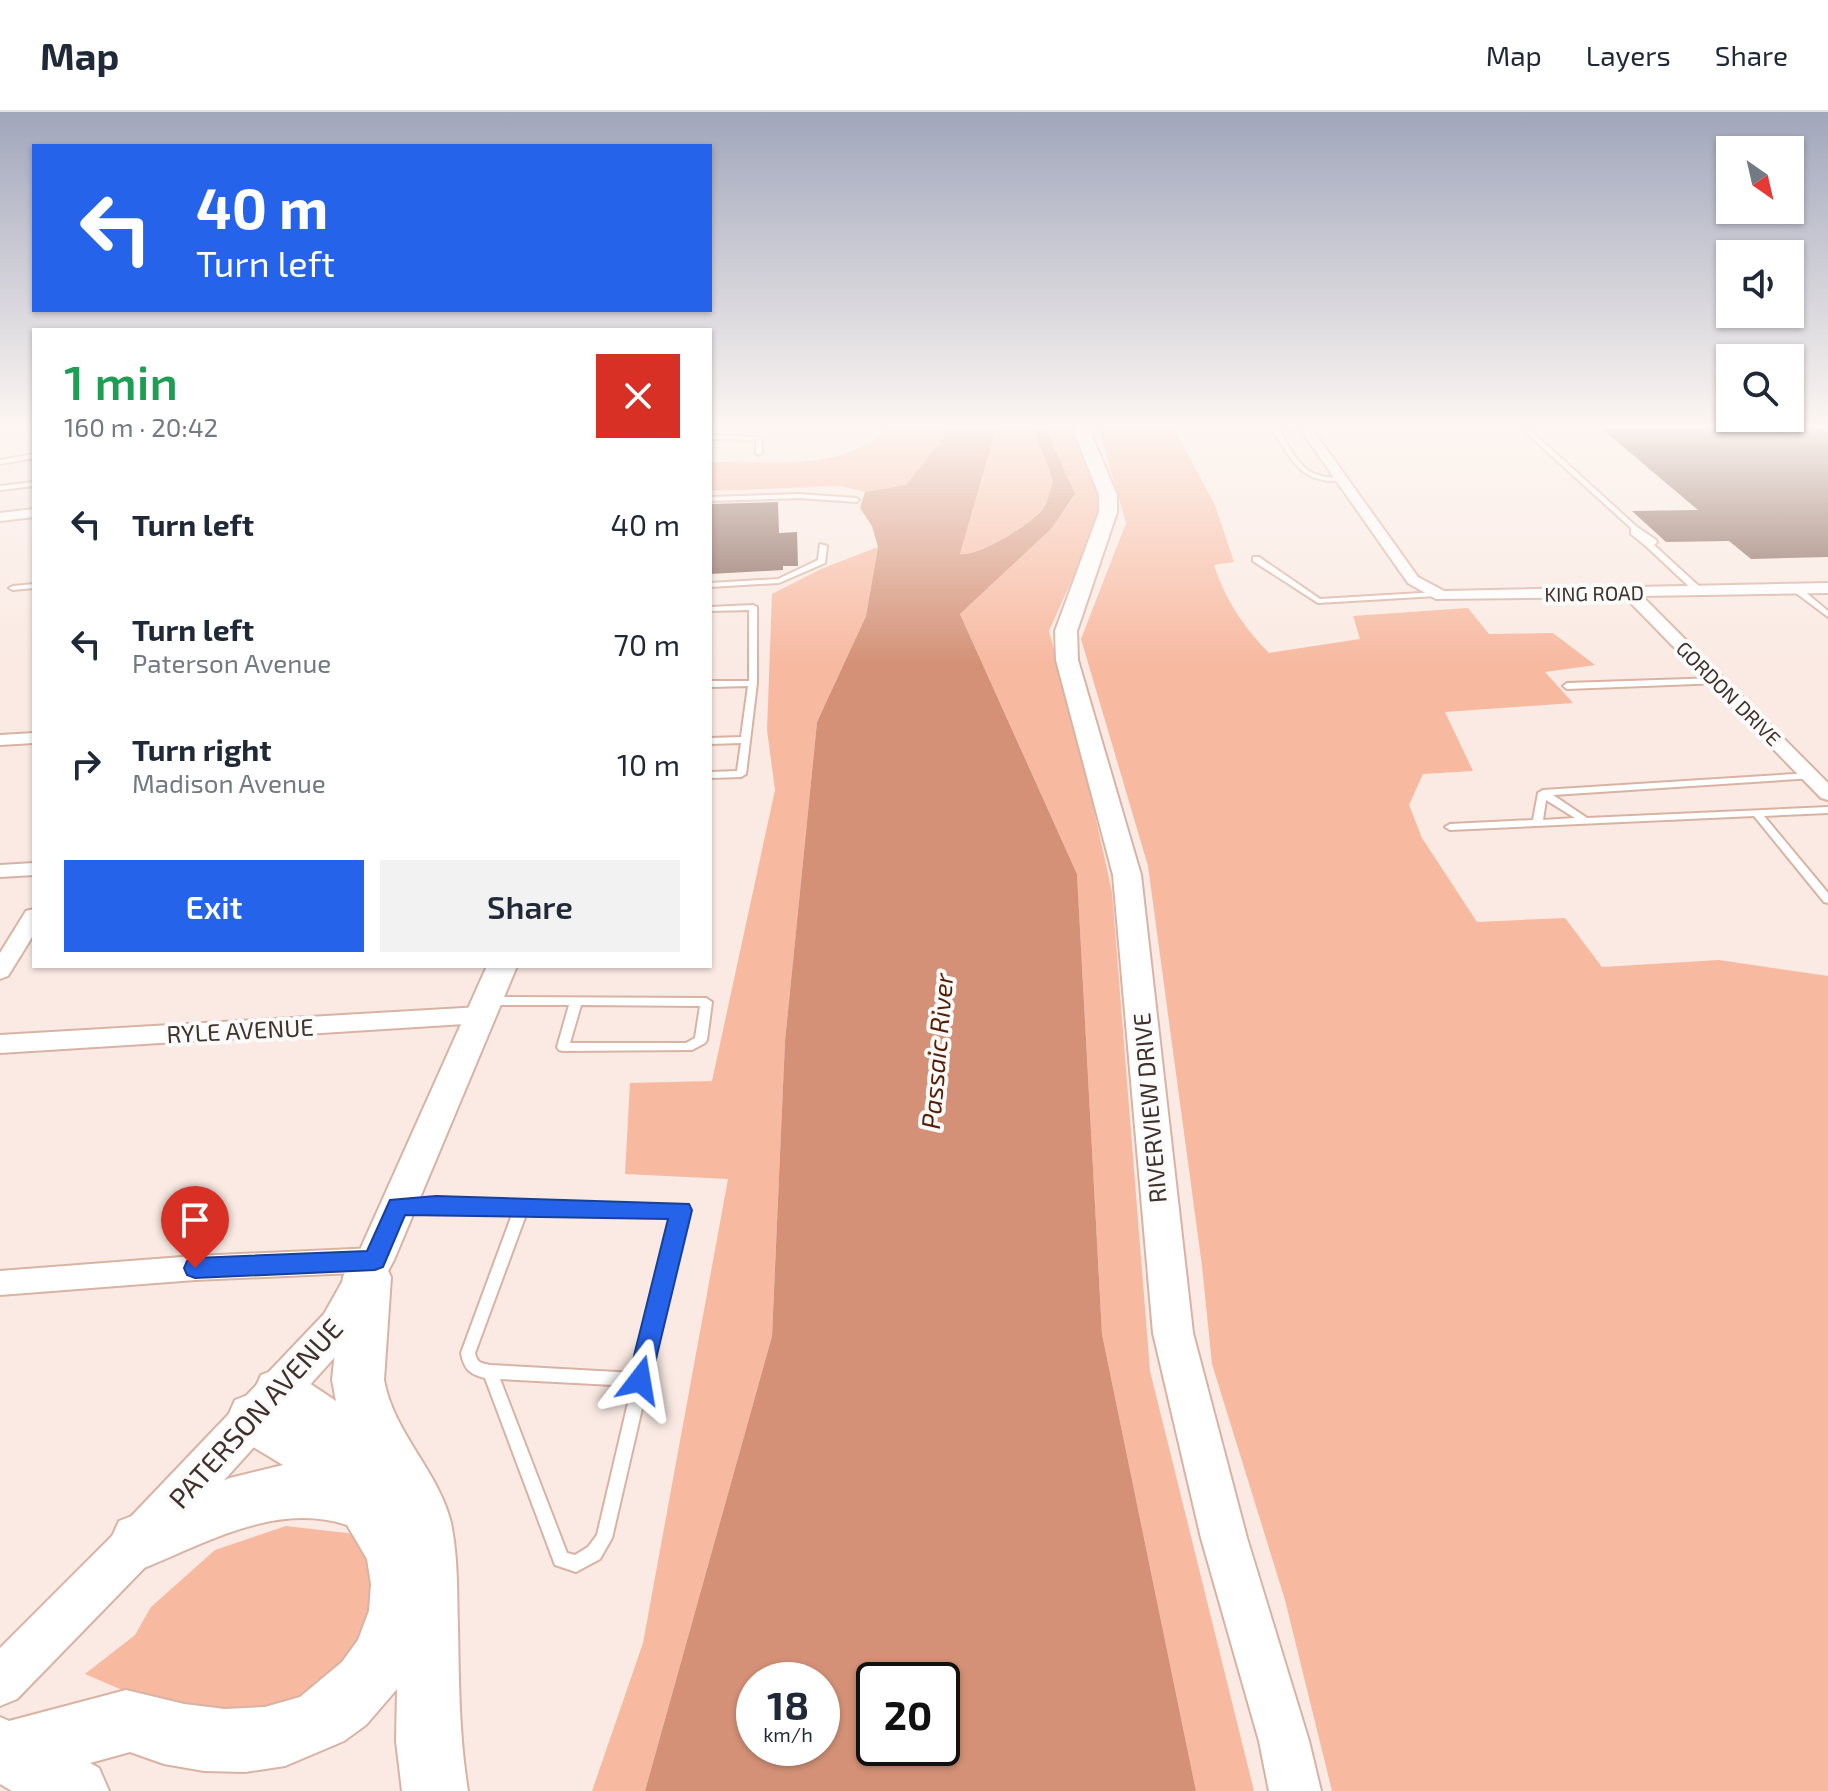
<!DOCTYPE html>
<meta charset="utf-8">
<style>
body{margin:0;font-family:"Exo 2",sans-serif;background:#f2f2f3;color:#1f2937;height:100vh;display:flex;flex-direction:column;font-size:30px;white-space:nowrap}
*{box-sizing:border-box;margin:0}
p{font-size:26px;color:#747a83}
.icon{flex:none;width:44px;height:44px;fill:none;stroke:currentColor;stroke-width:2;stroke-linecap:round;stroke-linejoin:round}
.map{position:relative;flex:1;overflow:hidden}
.sheet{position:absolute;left:32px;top:216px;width:680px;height:640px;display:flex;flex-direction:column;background:#fff;border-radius:0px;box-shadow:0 2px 6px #0004}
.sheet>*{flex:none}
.top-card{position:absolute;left:32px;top:32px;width:680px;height:168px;border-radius:0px;box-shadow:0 2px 6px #0004;background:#2563eb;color:#fff;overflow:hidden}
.needle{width:52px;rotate:146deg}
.controls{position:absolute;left:1716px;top:24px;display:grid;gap:16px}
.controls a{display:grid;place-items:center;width:88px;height:88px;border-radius:0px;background:#fff;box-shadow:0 2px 6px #0004;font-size:40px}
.speed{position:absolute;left:736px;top:1550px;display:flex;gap:16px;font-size:40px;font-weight:700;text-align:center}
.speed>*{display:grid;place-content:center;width:104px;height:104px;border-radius:50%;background:#fff;box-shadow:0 2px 6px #0004;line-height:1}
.speed small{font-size:20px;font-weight:400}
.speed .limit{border:4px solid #111;border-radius:12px;background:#fff;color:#111}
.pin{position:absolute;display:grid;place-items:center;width:68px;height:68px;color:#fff;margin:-82px -34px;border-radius:50% 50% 50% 0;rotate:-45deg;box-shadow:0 0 8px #0007}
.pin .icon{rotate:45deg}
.me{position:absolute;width:88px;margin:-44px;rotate:14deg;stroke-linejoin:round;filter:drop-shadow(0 0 6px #0008)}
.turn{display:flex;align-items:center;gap:28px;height:168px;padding:0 32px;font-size:36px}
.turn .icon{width:104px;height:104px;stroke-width:2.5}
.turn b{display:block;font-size:56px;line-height:68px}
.round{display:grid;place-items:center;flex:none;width:84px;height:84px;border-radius:0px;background:#f2f2f3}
.headline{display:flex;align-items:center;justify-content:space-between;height:136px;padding:0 32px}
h1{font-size:48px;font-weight:600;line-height:60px;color:#1e9e55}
.action{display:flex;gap:16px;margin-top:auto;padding:16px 32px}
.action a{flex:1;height:92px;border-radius:0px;background:#2563eb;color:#fff;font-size:32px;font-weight:600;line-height:92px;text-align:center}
.action a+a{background:#f2f2f3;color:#1f2937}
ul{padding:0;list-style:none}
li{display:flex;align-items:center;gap:24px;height:120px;padding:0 32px}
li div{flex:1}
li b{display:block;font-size:30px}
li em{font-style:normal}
header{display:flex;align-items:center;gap:48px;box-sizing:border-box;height:112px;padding:0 40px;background:#fff;border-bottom:2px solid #e0e1e3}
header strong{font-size:38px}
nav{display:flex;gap:44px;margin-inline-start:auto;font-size:28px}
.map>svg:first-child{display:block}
</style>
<header>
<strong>Map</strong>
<nav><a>Map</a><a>Layers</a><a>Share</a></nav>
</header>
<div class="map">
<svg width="1828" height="1679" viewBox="0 0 1828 1679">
<rect width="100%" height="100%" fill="#faeae3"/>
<g fill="#f7b9a0">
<path d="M 886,317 L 950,317 L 906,373 L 865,380 L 841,374 L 710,379 L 710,350 C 769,349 841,361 886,317 Z"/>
<path d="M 996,317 L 1034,317 L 1053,369 C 1050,377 1048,391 1042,398 C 1030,412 977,446 960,442 Z"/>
<polygon points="1046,317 1072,317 1096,372 1101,402 1049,519 1079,630 1112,780 1150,1259 1254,1679 1196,1679 1102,1222 1077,762 960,502 1052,416 1075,383"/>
<path d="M 1099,317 L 1174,317 L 1215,393 L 1234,450 L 1214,453 C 1226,489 1243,514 1269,541 L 1360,527 L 1353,504 L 1468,496 L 1489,522 L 1553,521 L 1595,553 L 1545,560 L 1573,591 L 1445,600 L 1473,659 L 1423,662 L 1409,693 L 1422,726 L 1477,810 L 1565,806 L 1602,855 L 1719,848 L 1828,864 L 1828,1679 L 1332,1679 L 1285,1488 L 1212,1252 L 1202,1154 L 1148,754 L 1081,527 L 1126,411 Z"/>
<polygon points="878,435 866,504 817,610 785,929 772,1224 645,1679 592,1679 643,1531 728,1067 625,1062 630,971 712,969 775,678 767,618 772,482 821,457"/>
<polygon points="286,1414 355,1422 382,1484 375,1537 313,1583 250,1604 178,1602 85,1562 135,1523 151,1495 215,1438"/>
</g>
<path fill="#d49177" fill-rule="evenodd" d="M 950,317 L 996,317 L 960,442 C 977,446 1031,412 1042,398 C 1048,391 1050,377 1053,369 L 1034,317 L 1046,317 L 1075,382 L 1052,416 L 960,502 L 1077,762 L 1102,1222 L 1196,1679 L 645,1679 L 772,1224 L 785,929 L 817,610 L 866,504 L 878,435 L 872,414 L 860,396 L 865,380 L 906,373 ZM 754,1568 L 822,1568 L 822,1636 L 754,1636 ZM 874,1568 L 942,1568 L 942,1636 L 874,1636 Z"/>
<g fill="#866457">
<polygon points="1602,317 1821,317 1828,322 1828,445 1751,447 1729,429 1666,430 1632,399 1698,398"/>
<polygon points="778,390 779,421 797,420 798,454 783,454 783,458 710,462 710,392"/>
</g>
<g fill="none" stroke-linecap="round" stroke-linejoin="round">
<defs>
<g id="lane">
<path d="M 1272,317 L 1278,317 C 1289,333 1298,357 1318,363 C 1327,366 1336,366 1345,367 L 1345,369 C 1301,372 1293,350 1272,317 Z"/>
<polygon points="1286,317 1309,317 1306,319"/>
<polygon points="1522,317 1529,317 1637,415 1656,428 1657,430 1654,433 1702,477 1702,481 1696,481 1647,435 1631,422 1631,416"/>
<polygon points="710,323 761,325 762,341 759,343 756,341 756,328 710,327"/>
<polygon points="34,342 34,346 0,352 0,348"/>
<polygon points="34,370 34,374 0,378 0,374"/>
<polygon points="799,382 856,386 859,388 856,390 799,386 710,389 710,385"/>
<polygon points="820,432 827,434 825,451 779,471 710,475 710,471 778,467 818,448"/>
<polygon points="1253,445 1259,445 1320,487 1437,480 1441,482 1437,484 1318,491 1253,449"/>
<polygon points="34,472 34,476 13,478 9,476 13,474"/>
<polygon points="1792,474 1798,474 1828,499 1828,505 1792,478"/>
<polygon points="753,493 757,495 757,571 746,662 741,665 710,666 710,660 737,659 741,631 710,632 710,626 741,625 748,574 710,575 710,569 749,569 749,498 710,499 710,495"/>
<polygon points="1718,566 1722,569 1721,571 1567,577 1563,574 1567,571"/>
<path d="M 1811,661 L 1816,664 L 1814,666 L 1553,683 L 1587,706 L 1828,695 L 1828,701 L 1764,704 L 1828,781 L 1828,791 L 1824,790 L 1754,704 L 1450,718 L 1445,715 L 1450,712 L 1533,708 L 1538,681 L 1543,678 ZM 1546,688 L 1575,706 L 1543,708 Z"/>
<path d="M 491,885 L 706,886 L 712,890 L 707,928 L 705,931 L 692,938 L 563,939 L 559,938 L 557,935 L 569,893 L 491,893 L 485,889 ZM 581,893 L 700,894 L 695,926 L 686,931 L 570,931 Z"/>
<path d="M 436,1088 L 681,1093 L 686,1094 L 688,1098 L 612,1426 L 600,1447 L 576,1460 L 555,1453 L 485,1266 C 469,1262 464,1257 461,1241 L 513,1100 L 402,1099 L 397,1098 L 395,1094 L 397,1090 L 402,1089 ZM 527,1100 L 673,1103 L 635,1261 L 490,1253 C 481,1251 477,1251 475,1241 ZM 500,1267 L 632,1274 L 597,1423 L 588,1435 L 575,1443 L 567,1441 Z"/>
</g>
<g id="street">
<polygon points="1300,317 1312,317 1418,465 1444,479 1828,471 1828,481 1642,484 1828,671 1828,688 1821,686 1625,485 1436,487 1408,471"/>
<polygon points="34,397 34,405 0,409 0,401"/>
<polygon points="34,621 34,631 0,633 0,623"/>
<polygon points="34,751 34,763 0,765 0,753"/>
<polygon points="34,797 34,822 8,864 0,867 0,841 26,799"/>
<polygon points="480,895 488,897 492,903 488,909 480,911 0,941 0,923"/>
<polygon points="375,1136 385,1140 389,1148 385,1156 375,1160 195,1168 0,1183 0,1159 195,1144"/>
</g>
<g id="secondary">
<polygon points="1073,317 1089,317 1117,383 1117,400 1077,519 1078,548 1141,763 1193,1221 1247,1426 1309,1629 1321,1679 1269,1679 1259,1629 1201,1426 1153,1221 1113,763 1056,548 1055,519 1099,400 1099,383"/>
<polygon points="487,854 517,854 394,1148 352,1226 155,1445 17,1587 0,1594 0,1536 123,1413 324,1202 359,1140"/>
</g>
<path id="highway" d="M 367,1144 L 384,1150 L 391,1165 L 384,1268 C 394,1322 439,1360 451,1411 C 458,1445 457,1480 458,1515 C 459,1570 459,1624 468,1679 L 402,1679 L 396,1629 L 397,1577 L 366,1613 L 344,1629 L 285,1654 L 245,1660 L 204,1659 L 164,1652 L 130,1640 L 90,1651 L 99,1656 L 109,1679 L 12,1679 L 0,1672 L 0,1605 L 9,1609 L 126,1578 L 184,1592 L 225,1597 L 265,1595 L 300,1585 L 342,1550 L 358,1528 L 369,1499 L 371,1472 L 367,1447 L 347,1413 C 276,1389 204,1432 139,1458 L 119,1449 L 110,1429 L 119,1409 L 230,1366 L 283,1353 L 235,1324 L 227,1306 L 235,1288 L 253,1281 L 261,1263 L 279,1256 L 297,1263 L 336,1289 L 332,1268 L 343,1165 L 350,1150 Z"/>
</defs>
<use href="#lane" stroke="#d8b3a4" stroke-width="4"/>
<use href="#street" stroke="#d8b3a4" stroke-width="4"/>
<use href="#secondary" stroke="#d8b3a4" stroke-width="4"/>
<use href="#highway" stroke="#d8b3a4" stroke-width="4"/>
<use href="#lane" fill="#fff" fill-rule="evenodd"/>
<use href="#street" fill="#fff" fill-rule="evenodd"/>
<use href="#secondary" fill="#fff" fill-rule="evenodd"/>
<use href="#highway" fill="#fff" fill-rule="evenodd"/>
</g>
<linearGradient id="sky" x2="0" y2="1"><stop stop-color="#a0a6bb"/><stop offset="0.57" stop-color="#fdf6f2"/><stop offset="1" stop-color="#fdf6f2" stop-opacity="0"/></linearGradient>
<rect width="1828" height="552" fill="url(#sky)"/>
<polygon fill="#2563eb" stroke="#184099" stroke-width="2" points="436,1084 689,1092 692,1098 649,1276 640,1279 632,1276 628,1268 668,1107 405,1103 383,1155 375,1158 195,1166 187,1163 184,1156 187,1149 195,1146 367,1139 390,1088"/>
<g text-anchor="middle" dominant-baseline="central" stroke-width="8" stroke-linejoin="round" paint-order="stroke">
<g font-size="20" fill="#40312b" stroke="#fbfbfb">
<text transform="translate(1594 481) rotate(-1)">KING ROAD</text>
<text transform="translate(1729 581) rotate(45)">GORDON DRIVE</text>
</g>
<g font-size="24" fill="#40312b" stroke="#fbfbfb">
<text transform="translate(240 918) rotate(-3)">RYLE AVENUE</text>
<text transform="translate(1149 996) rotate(-95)">RIVERVIEW DRIVE</text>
</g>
<g font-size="26" font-style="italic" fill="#591e01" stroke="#fbfbfb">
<text transform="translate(936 939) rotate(-85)">Passaic River</text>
</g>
<g font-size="28" fill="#40312b" stroke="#fbfbfb">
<text transform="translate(255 1301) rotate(-48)">PATERSON AVENUE</text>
</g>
</g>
</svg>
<div class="controls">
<a><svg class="needle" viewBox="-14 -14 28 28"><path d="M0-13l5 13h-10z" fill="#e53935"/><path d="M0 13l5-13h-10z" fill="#747a83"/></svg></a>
<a><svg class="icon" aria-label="sound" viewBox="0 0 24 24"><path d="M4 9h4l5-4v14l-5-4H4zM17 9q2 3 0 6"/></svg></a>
<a><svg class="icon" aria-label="search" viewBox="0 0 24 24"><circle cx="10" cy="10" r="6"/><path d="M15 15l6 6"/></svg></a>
</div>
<div class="speed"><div>18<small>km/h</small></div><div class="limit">20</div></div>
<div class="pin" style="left:195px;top:1156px;background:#d93025"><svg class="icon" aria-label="arrive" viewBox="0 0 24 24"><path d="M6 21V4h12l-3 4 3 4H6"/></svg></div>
<svg class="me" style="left:640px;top:1268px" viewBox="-20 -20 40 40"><path d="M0-17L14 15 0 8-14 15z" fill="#2563eb" stroke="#fff" stroke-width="4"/></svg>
<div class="top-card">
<div class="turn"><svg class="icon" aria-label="left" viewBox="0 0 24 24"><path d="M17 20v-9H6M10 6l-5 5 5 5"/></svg><div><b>40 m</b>Turn left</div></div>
</div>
<section class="sheet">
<div class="headline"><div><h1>1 min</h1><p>160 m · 20:42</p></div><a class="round" style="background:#d93025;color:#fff"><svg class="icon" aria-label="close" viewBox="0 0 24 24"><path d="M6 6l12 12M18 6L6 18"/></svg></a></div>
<ul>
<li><svg class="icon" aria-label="left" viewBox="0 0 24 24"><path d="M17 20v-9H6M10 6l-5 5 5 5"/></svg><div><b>Turn left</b></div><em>40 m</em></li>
<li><svg class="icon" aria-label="left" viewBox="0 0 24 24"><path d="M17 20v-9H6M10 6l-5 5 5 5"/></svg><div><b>Turn left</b><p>Paterson Avenue</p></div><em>70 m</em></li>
<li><svg class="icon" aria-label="right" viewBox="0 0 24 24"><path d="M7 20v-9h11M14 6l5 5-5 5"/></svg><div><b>Turn right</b><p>Madison Avenue</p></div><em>10 m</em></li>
</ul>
<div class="action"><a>Exit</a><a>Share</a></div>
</section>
</div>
